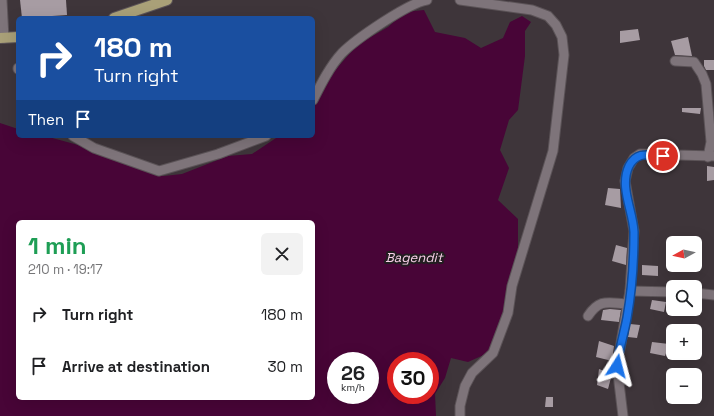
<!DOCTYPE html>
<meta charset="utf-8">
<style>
body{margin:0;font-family:"Space Grotesk",sans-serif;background:#f2f2f2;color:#202124;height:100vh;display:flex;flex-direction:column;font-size:15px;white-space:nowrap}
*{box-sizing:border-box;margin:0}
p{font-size:13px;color:#757577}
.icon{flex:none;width:22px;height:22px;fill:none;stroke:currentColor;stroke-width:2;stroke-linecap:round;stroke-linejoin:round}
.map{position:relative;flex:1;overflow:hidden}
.panel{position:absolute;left:16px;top:220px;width:299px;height:180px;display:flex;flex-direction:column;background:#fff;border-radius:6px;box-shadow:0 4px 16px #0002}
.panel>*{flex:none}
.hud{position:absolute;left:16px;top:16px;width:299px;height:122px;border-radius:6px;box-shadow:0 4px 16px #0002;background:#1a4fa0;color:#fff;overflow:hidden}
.needle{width:26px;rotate:262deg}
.tools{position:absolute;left:666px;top:236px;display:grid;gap:8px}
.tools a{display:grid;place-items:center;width:36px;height:36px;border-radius:6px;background:#fff;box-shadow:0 4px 16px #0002;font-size:20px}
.speed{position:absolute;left:327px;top:352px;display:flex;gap:8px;font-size:20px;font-weight:700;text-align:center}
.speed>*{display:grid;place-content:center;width:52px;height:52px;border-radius:50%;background:#fff;box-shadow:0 4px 16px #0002;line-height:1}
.speed small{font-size:10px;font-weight:400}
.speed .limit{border:6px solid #d22;background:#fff;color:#111}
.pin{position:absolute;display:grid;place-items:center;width:34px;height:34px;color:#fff;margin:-17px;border:2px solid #fff;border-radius:50%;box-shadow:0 1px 4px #0007}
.me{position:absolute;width:44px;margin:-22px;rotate:9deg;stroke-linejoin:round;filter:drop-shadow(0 0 3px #0008)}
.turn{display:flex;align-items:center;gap:14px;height:84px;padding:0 12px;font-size:18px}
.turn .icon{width:52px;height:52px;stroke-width:2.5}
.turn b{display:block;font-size:28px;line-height:34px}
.then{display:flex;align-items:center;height:38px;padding:0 12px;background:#0003;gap:8px;font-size:15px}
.round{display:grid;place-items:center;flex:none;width:42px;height:42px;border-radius:6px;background:#f2f2f2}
.overview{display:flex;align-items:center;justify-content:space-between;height:68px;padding:0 12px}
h1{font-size:24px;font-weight:700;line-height:30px;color:#1e9e55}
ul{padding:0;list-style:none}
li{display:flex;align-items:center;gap:12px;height:52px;padding:0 12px}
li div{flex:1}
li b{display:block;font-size:15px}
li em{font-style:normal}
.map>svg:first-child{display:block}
</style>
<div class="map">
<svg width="714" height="416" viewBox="0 0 714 416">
<rect width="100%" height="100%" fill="#3e353a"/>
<path fill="#480537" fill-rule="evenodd" d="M 424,10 L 435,32 L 465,38 L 481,48 L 503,38 L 510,22 L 522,16 L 531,22 L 525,31 L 525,56 L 518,110 L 509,120 L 500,150 L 509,168 L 498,200 L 518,219 L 518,249 L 509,316 L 497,349 L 468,362 L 451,358 L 445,378 L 435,394 L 436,416 L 0,416 L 0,123 L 18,129 L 18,136 L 45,136 L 78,145 L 121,162 L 164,176 L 182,174 L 228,156 L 252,154 L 279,136 L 313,136 L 313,107 L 331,75 L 357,45 L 388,27 L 405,12 ZM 18,222 L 313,222 L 313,398 L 18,398 ZM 336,361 L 370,361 L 370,395 L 336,395 ZM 396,361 L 430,361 L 430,395 L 396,395 Z"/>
<g fill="#a79ca3">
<polygon points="20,0 66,0 67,15 22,18"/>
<polygon points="638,29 640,40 620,43 620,31"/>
<polygon points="688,37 692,56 675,55 671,41"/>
<polygon points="704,60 714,60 714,70 706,70 704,66"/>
<polygon points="682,108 701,108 700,114 682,112"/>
<polygon points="707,166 714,167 714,180 707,181"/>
<polygon points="608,188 620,189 621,208 605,205"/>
<polygon points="616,245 627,248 626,265 612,261"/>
<polygon points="642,265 658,266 658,276 642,275"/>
<polygon points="652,300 666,302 664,312 650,309"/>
<polygon points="610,309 621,310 619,322 601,320 603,310"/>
<polygon points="630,324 640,325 637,338 628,337"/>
<polygon points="599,341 614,346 612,361 596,357"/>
<polygon points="652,342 669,344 665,356 650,353"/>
<polygon points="599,369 612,374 608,389 597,385"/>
<polygon points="546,397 553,397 553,407 545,407"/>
</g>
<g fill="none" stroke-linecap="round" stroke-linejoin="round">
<defs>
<g id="minor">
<polyline points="2,0 4,38"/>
<polyline points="675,61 694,62 702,74 706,84 711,142 708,157"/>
<polyline points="18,68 18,69"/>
<path d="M 313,100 C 321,84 330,66 342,53 C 356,39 408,3 427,0"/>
<polyline points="73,136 94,148 159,171 218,154 266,136"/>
<polyline points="630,291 673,292"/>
<polyline points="695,293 714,295"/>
<path d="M 588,316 C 600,298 608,303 628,304"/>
<polyline points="460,416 460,406 465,386 472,373 493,353 508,313 512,286 553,151 564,55 562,37 556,25 548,16 532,10 460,0"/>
<polyline points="623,416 617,366 630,291 634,231 625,181 628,168 634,158 640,154 714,156"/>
</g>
<g id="major">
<polyline points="114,18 167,0"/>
<polyline points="0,38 18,37"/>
</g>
</defs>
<use href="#minor" stroke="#5b5357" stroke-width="11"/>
<use href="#major" stroke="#5b5357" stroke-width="12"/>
<use href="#minor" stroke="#7e747a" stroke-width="9"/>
<use href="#major" stroke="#a9a078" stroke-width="10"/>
</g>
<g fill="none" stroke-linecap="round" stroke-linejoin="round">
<defs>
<path id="route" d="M 617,366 C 619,349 624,334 627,318 C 632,290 634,260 634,232 C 633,210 619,187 629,166 C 637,151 648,155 663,156"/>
</defs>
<use href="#route" stroke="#114b97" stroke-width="10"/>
<use href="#route" stroke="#1a73e8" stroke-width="7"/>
</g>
<g text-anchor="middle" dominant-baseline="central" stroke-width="4" stroke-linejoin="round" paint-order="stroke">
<g font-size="13" font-style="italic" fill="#f9d0e9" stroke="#221e20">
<text x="414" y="257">Bagendit</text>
</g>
</g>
</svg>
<div class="tools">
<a><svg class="needle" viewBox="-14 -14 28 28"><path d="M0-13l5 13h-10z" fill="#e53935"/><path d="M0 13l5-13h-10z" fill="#757577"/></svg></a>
<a><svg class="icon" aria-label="search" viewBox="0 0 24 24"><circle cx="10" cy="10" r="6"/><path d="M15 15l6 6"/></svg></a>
<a>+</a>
<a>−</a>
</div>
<div class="speed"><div>26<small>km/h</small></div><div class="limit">30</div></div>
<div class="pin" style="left:663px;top:156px;background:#d93025"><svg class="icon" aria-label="arrive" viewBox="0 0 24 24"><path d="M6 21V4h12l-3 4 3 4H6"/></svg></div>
<svg class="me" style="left:617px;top:366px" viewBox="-20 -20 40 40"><path d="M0-17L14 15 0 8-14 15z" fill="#1a73e8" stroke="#fff" stroke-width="4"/></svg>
<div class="hud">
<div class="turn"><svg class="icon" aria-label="right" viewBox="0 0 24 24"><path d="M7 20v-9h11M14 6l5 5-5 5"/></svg><div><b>180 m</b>Turn right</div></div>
<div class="then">Then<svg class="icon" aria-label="arrive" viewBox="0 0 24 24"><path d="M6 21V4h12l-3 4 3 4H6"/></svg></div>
</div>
<section class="panel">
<div class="overview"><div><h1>1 min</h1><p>210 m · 19:17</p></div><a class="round"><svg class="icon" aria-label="close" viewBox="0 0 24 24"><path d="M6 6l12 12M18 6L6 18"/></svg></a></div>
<ul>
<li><svg class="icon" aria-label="right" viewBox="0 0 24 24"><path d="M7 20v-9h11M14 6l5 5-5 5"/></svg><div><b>Turn right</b></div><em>180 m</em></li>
<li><svg class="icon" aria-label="arrive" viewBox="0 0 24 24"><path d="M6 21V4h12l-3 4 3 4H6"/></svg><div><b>Arrive at destination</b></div><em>30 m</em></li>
</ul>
</section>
</div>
